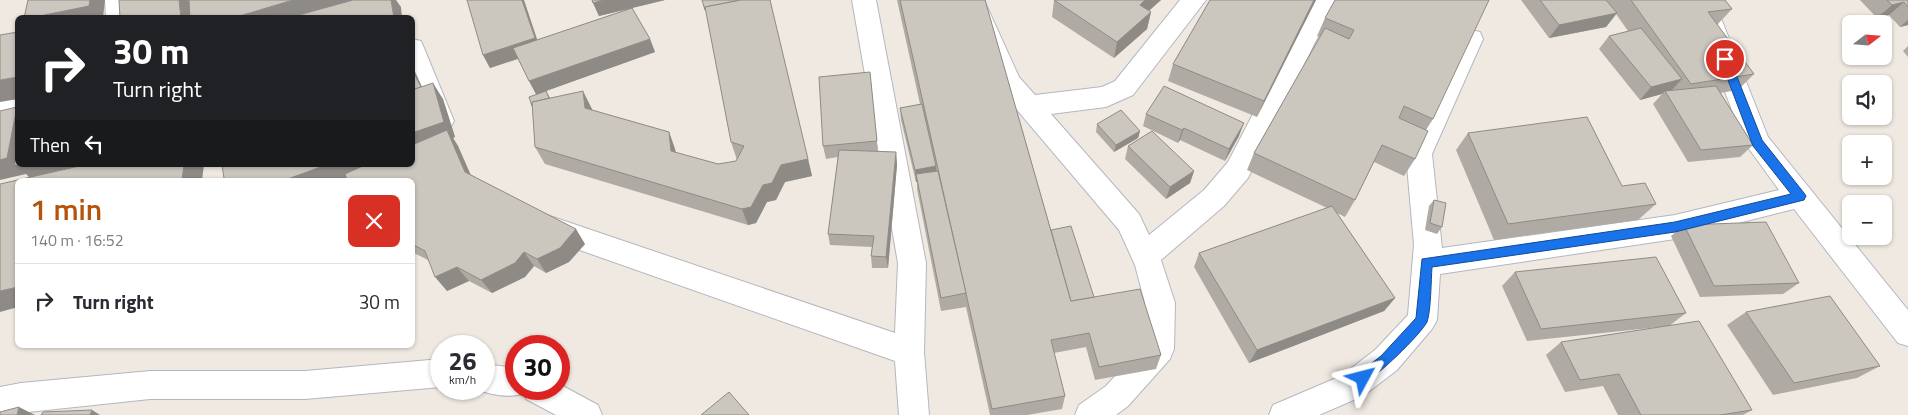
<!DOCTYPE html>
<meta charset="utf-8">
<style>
body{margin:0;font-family:"Titillium Web",sans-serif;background:#f2f2f3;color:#2b2b33;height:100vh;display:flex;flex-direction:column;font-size:19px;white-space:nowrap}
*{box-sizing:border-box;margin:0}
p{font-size:16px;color:#7c7c81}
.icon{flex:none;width:28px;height:28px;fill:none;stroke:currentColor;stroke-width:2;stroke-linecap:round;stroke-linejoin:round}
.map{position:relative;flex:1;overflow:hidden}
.side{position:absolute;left:15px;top:178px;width:400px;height:170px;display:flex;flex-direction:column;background:#fff;border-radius:8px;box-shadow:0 1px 4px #0004}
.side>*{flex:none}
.top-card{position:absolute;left:15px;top:15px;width:400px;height:152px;border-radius:8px;box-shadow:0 1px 4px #0004;background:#202124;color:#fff;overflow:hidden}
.needle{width:32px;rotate:73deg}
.buttons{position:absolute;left:1842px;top:15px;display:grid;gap:10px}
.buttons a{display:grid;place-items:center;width:50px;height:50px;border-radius:8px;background:#fff;box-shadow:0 1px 4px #0004;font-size:25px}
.speed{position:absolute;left:430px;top:335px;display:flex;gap:10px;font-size:25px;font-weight:700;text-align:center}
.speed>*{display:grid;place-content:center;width:65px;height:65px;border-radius:50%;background:#fff;box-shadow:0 1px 4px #0004;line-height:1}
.speed small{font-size:12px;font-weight:400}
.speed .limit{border:8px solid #d22;background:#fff;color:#111}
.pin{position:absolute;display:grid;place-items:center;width:42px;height:42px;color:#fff;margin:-21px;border:2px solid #fff;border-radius:50%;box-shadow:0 1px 5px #0007}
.me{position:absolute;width:55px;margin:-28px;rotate:52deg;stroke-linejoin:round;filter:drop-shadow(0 0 4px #0008)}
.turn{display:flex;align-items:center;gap:18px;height:105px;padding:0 15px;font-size:22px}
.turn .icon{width:65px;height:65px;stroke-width:2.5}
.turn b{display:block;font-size:35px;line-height:42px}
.then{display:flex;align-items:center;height:48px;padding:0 15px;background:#0003;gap:10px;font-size:19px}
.round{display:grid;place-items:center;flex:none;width:52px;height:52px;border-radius:8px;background:#f2f2f3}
.overview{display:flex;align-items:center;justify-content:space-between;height:85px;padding:0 15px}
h1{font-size:30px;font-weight:600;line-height:38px;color:#b45309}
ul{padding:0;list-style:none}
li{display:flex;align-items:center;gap:15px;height:75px;padding:0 15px;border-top:1px solid #e1e1e2}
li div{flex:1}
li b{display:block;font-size:19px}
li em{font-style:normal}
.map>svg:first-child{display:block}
</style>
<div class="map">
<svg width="1908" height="415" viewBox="0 0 1908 415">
<rect width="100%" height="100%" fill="#efe9e1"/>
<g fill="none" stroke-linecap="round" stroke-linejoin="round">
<defs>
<g id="street">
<polygon points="105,0 129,0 130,18 106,18"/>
<polygon points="960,0 984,0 1019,77 1035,95 1102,87 1115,81 1180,0 1206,0 1133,95 1106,107 1051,114 1139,214 1149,235 1204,190 1228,162 1312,0 1336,0 1248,178 1224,206 1161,260 1175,303 1174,349 1170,359 1128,406 1116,415 1075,415 1079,405 1106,386 1144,344 1145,303 1135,265 1119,230 1000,90"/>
<polygon points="1675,0 1709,0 1715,3 1768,137 1908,310 1908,346 1898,343 1794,209 1675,239 1440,274 1437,320 1432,329 1397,370 1363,396 1319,415 1269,415 1273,405 1341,376 1375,350 1408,315 1414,245 1406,154 1462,32 1471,30 1480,32 1483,39 1432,154 1442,248 1675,215 1779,190 1744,142 1696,15 1678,6"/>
<polygon points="18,96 18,116 0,120 0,100"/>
<polygon points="441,359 441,387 305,399 150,399 0,415 0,387 21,383 150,371 305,371"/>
<path d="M 484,364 L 516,368 L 516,389 L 559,389 L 559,384 L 598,405 L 602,415 L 556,415 L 526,399 L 524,393 C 510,399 489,394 475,389 L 484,389 Z"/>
</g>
<g id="secondary">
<polygon points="852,0 876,0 926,263 924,352 929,415 899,415 895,361 537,235 533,227 537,219 547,215 895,333 898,263"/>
<polygon points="412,39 421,41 424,48 454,121 450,128 441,131 432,128 412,81"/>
</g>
</defs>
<use href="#street" stroke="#b4b7c1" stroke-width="2"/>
<use href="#secondary" stroke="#b4b7c1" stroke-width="2"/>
<use href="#street" fill="#fff" fill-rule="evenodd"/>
<use href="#secondary" fill="#fff" fill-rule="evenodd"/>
</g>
<g fill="#afaba4">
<polygon points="592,0 665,0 632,8 650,39 655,52 546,91 550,98 592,109 592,110 669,132 675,149 676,153 718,164 736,161 737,160 731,142 808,159 812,176 785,182 776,200 767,202 756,223 748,225 545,164 535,147 536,94 518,59 490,68 483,55 538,40 632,8 599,16"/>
<polygon points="897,0 985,0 1051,230 1094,297 1161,355 1156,369 1095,380 1086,347 1054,353 1065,396 1062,409 1027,415 990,415 966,307 941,311 917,189 917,182 916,182 901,120 900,108 920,104"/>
<polygon points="1054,0 1161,0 1149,11 1151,12 1147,29 1114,58 1052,17"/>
<polygon points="1210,0 1316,0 1257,117 1168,81 1173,64"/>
<polygon points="1335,0 1433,119 1426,130 1415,159 1404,176 1374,162 1355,200 1345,217 1337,213 1395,298 1384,311 1249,363 1194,267 1199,253 1327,208 1247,170 1254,153 1320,37 1317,36 1325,18"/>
<polygon points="1521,0 1725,0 1732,9 1717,25 1754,74 1738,90 1720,93 1753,145 1740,157 1688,162 1653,104 1662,94 1640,100 1599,49 1609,36 1628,31 1616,14 1606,27 1549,38"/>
<polygon points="1860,0 1908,0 1908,25 1900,27 1889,15 1877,18"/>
<polygon points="1908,46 1908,57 1903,51"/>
<polygon points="414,69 422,87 443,99 455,137 453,138 458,146 470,174 585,244 569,262 546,273 534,266 525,277 492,293 469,281 447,291 428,260 412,252 412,180 346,178 340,180 219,180 412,165"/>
<polygon points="870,72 878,152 896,152 897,165 888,268 872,268 871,256 872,247 830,245 828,234 838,157 826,159 823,146"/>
<polygon points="1146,114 1239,136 1225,161 1180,140 1178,143 1143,126"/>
<polygon points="1097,124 1140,131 1138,138 1114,152 1096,132"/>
<polygon points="1468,133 1622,186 1656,204 1638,220 1494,240 1456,150"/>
<polygon points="1128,146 1194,171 1190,183 1166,199 1125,159"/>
<polygon points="1434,200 1442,227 1437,234 1425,230 1429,206"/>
<polygon points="1684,225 1799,283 1783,294 1700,297 1671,236"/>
<polygon points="1515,272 1686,313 1669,326 1527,341 1502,286"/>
<polygon points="1746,312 1880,366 1857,378 1773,395 1727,325"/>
<polygon points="1561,342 1752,410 1743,415 1618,415 1603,386 1565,392 1546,355"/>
</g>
<g fill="#8e8b86">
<polygon points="90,0 105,0 103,18 30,18"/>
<polygon points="179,0 190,0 192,18 181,18"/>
<polygon points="293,0 363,0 304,18 233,18"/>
<polygon points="391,0 396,0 401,7 402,18 394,18"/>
<polygon points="522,0 524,0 541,51 490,68 483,55"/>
<polygon points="604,0 665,0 599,16 593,3"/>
<polygon points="1145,0 1161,0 1136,22 1140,5"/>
<polygon points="1314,0 1316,0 1257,117 1264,101"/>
<polygon points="1904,2 1889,15 1877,18 1892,5"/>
<polygon points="1151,12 1147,29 1114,58 1117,42"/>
<polygon points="1617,13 1606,27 1549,38 1559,25"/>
<polygon points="1908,20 1908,25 1900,27"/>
<polygon points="650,39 655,52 546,91 550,98 536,94 529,81"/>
<polygon points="412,67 426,95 412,101"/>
<polygon points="18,77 18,99 0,102 0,80"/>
<polygon points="1682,79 1670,92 1665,91 1662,94 1640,100 1651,87"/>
<polygon points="433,83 443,99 455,137 453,138 458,146 476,187 465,172 412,153 412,133"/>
<polygon points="583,91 592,109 594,126 585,108"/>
<polygon points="17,107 18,165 82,165 30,178 26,174 0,180 0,160"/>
<polygon points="1244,123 1239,136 1225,161 1229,149"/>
<polygon points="1184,128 1180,140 1178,143 1182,130"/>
<polygon points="1140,131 1138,138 1114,152 1116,145"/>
<polygon points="669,132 675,149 678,168 671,151"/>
<polygon points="896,152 897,165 888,268 886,257"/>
<polygon points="808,159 812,176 785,182 776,200 767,202 756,223 748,225 742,209 763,185 781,165"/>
<polygon points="184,165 204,165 202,180 182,180"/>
<polygon points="326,165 381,165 340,180 285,180"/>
<polygon points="936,166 937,178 916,174 917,182 916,182 915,170"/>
<polygon points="1194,171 1190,183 1166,199 1170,187"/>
<polygon points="576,229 585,244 569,262 546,273 537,259"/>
<polygon points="524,252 534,266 525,277 492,293 481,280"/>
<polygon points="457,267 469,281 447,291 435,277"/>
<polygon points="18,287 18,307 0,312 0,291"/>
<polygon points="1395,298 1384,311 1249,363 1257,350"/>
<polygon points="19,407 35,415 17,415"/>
<polygon points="92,410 100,415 90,415"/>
</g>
<g fill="#cbc7bf" stroke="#8e8b86">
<polygon points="28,0 90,0 89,6 30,18 24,18"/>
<polygon points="119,0 179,0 181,18 120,18"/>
<polygon points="189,0 293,0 233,18 190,18"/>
<polygon points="353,0 391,0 394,18 288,18"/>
<polygon points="467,0 522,0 535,38 483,55"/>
<polygon points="592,0 604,0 593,3"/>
<polygon points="702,0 741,0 705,7 705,10"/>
<polygon points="741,0 770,0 808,159 781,165 772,183 763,185 751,207 742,209 535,147 532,102 583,91 585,108 669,132 671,151 718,164 736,161 744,146 731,142 705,7"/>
<polygon points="900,0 985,0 1071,301 1140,289 1161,355 1099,367 1089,333 1051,340 1065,396 992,409"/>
<polygon points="1054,0 1145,0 1140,5 1151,12 1117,42"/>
<polygon points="1210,0 1314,0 1264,101 1173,64"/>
<polygon points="1335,0 1489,0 1433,119 1404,106 1399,118 1428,131 1415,159 1382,145 1355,200 1254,153 1325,28 1349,39 1354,30 1325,18"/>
<polygon points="1540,0 1606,0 1617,13 1559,25"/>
<polygon points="1631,0 1725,0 1732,9 1708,12 1754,74 1691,84"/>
<polygon points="1887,0 1908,0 1908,7 1904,2 1892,5"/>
<polygon points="632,8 650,39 529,81 513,48"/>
<polygon points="1641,28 1682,79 1651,87 1609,36"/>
<polygon points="18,32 18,77 0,80 0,35"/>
<polygon points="412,69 421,87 412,90"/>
<polygon points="870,72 877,141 823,146 819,77"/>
<polygon points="433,83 444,122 412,133 412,90"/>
<polygon points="1164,86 1244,123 1229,149 1184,128 1182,130 1146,114"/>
<polygon points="1716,86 1753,145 1701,150 1665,91"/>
<polygon points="546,91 549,98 532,102 532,106 529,97"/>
<polygon points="922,104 936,166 915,170 900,108"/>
<polygon points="17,107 7,158 0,160 0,111"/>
<polygon points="1121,110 1140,131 1116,145 1097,124"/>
<polygon points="1587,117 1622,186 1645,183 1656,204 1508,224 1468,133"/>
<polygon points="447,130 465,172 576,229 560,248 537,259 524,252 515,263 481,280 457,267 435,277 425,251 412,244 412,180 347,180 345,174 365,165 412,165 412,145"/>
<polygon points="1152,131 1194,171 1170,187 1128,146"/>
<polygon points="18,145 18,165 14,165"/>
<polygon points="839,150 896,152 886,257 871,256 874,236 828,234"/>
<polygon points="84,165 184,165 182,180 18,180 18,235 17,238 18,238 18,287 0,291 0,184"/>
<polygon points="222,165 326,165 285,180 219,180 224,178"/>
<polygon points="938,171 966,293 941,298 916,174"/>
<polygon points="1434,200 1446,203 1442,227 1430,223"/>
<polygon points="1332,206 1395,298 1257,350 1199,253"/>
<polygon points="1766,222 1799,283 1714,286 1684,225"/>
<polygon points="1071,226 1094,297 1071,301 1051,230"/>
<polygon points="1656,257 1686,313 1541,329 1515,272"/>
<polygon points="1830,296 1880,366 1794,383 1746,312"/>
<polygon points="1699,321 1752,410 1720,415 1641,415 1619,374 1580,380 1561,342"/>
<polygon points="729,392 749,415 701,415"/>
<polygon points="19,407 17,415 0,415 0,412"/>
<polygon points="92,410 90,415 41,415 43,412"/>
</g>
<path fill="#1a73e8" stroke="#114b97" d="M 1725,55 L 1730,59 L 1762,140 L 1804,193 L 1806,196 L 1804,200 L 1675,232 L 1432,267 C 1431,280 1431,311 1427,322 C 1421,334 1376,378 1363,383 L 1359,382 L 1357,378 L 1359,373 L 1381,356 L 1416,318 L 1422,259 L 1675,222 L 1791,194 L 1753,146 L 1720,59 Z"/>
</svg>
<div class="buttons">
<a><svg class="needle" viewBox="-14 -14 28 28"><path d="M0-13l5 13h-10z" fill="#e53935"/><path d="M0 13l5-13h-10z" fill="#7c7c81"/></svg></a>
<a><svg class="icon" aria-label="sound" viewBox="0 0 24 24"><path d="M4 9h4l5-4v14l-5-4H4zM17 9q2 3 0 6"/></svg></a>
<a>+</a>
<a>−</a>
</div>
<div class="speed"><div>26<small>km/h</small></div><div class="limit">30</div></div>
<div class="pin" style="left:1725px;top:59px;background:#d93025"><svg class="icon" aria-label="arrive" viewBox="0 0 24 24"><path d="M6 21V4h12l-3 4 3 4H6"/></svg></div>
<svg class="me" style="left:1363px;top:378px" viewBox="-20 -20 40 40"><path d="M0-17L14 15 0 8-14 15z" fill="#1a73e8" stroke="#fff" stroke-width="4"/></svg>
<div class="top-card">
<div class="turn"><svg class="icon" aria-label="right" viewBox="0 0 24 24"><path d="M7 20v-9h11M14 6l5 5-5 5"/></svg><div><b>30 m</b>Turn right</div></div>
<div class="then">Then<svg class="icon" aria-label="left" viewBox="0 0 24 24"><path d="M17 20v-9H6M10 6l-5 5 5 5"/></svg></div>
</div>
<section class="side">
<div class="overview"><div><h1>1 min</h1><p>140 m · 16:52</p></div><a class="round" style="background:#d93025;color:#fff"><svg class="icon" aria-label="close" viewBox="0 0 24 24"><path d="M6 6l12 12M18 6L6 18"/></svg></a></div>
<ul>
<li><svg class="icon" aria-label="right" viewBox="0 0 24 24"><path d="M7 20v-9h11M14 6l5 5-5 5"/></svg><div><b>Turn right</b></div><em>30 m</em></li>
</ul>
</section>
</div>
